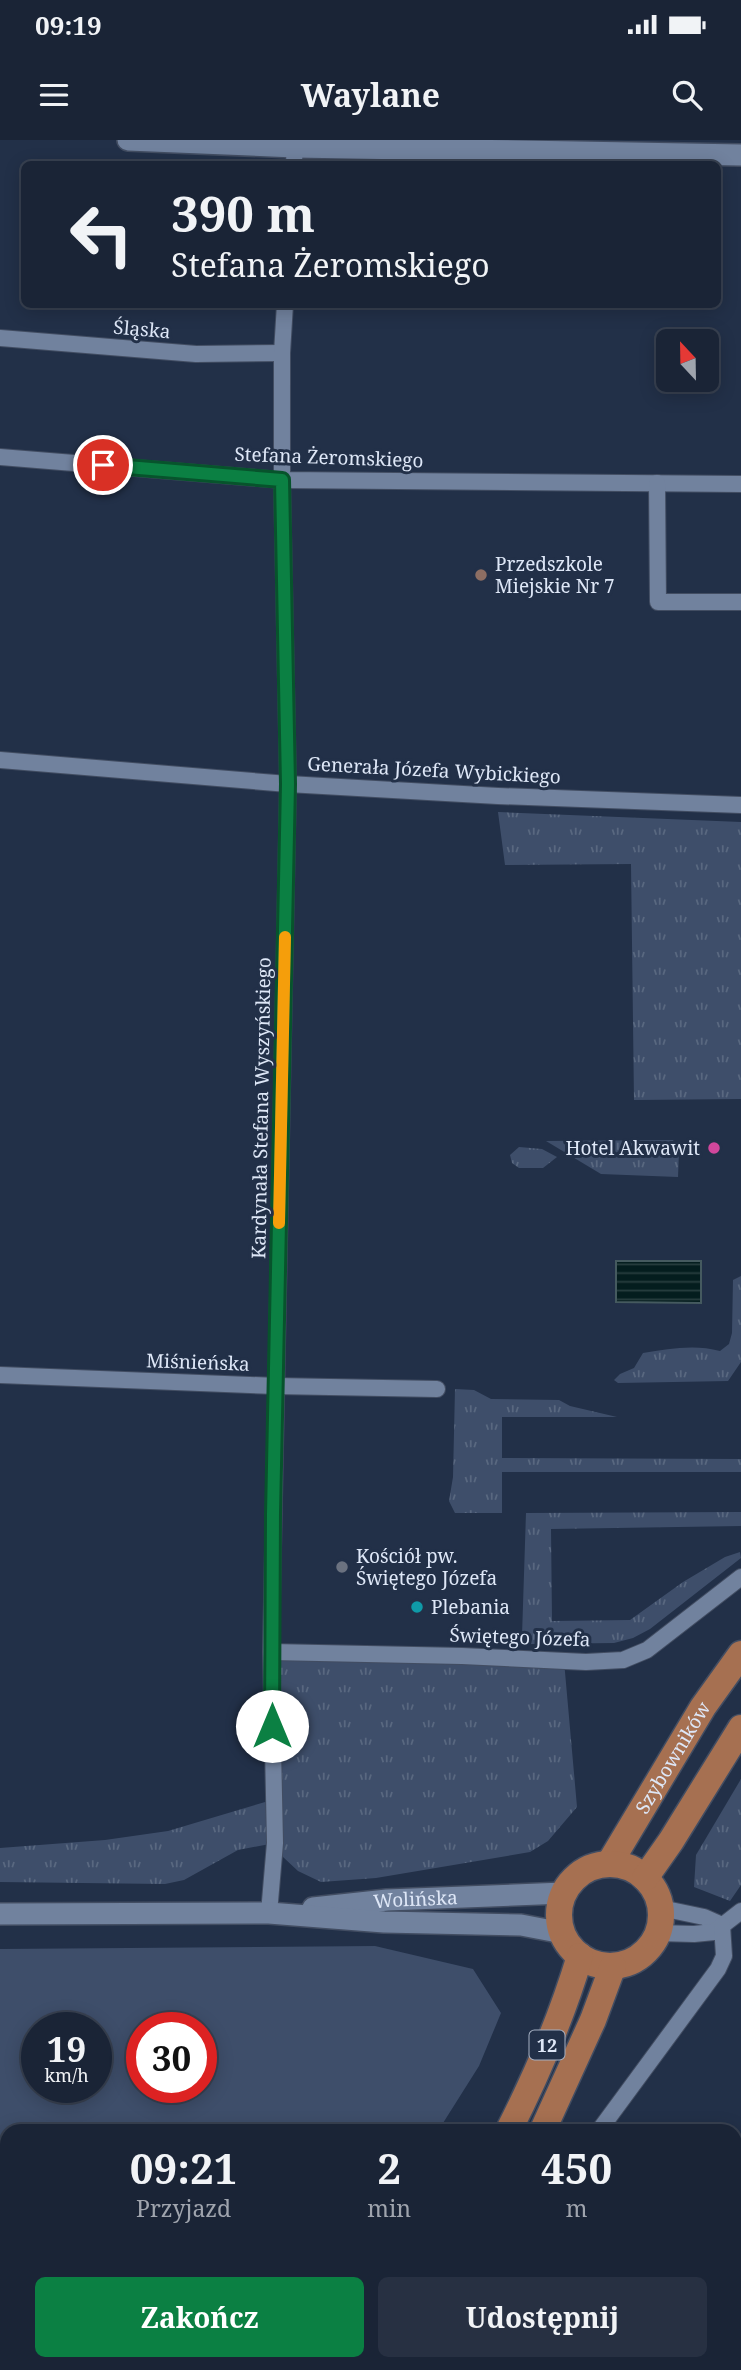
<!DOCTYPE html>
<html lang="pl">
<meta charset="utf-8">
<style>
body{margin:0;font-family:"Noto Serif",serif;background:#273042;color:#f1f3f6;height:100vh;display:flex;flex-direction:column;font-size:26px;white-space:nowrap}
*{box-sizing:border-box;margin:0}
p{font-size:23px;color:#9fa4ad}
.icon{flex:none;width:38px;height:38px;fill:none;stroke:currentColor;stroke-width:2;stroke-linecap:round;stroke-linejoin:round}
.map{position:relative;flex:1;overflow:hidden}
.sheet{position:absolute;left:0px;top:1984px;width:742px;height:247px;display:flex;flex-direction:column;background:#1a2436;border-radius:21px 21px 0 0;box-shadow:0 4px 18px #0003,0 0 0 2px #384151}
.sheet>*{flex:none}
.top-card{position:absolute;left:21px;top:21px;width:700px;height:147px;border-radius:10px;box-shadow:0 4px 18px #0003,0 0 0 2px #384151;background:#1a2436;color:#f1f3f6;overflow:hidden}
.needle{width:46px;rotate:338deg}
.fabs{position:absolute;left:656px;top:189px;display:grid;gap:14px}
.fabs a{display:grid;place-items:center;width:63px;height:63px;border-radius:10px;background:#1a2436;box-shadow:0 4px 18px #0003,0 0 0 2px #384151;font-size:35px}
.speed{position:absolute;left:21px;top:1872px;display:flex;gap:14px;font-size:35px;font-weight:700;text-align:center}
.speed>*{display:grid;place-content:center;width:91px;height:91px;border-radius:50%;background:#1a2436;box-shadow:0 4px 18px #0003,0 0 0 2px #384151;line-height:1}
.speed small{font-size:18px;font-weight:400}
.speed .limit{border:10px solid #d22;background:#fff;color:#111}
.pin{position:absolute;display:grid;place-items:center;width:60px;height:60px;color:#fff;margin:-30px;border:4px solid #fff;border-radius:50%;box-shadow:0 2px 7px #0007}
.me{position:absolute;width:77px;margin:-38px;rotate:0deg;stroke-linejoin:round;filter:drop-shadow(0 0 5px #0008)}
.turn{display:flex;align-items:center;gap:24px;height:147px;padding:0 35px;font-size:32px}
.turn .icon{width:91px;height:91px;stroke-width:2.5}
.turn b{display:block;font-size:49px;line-height:60px}
.eta{display:flex;justify-content:space-evenly;align-items:center;height:119px;text-align:center}
.eta b{font-size:42px;font-weight:700;line-height:49px}
.action{display:flex;gap:14px;margin-top:auto;padding:14px 35px}
.action a{flex:1;height:80px;border-radius:10px;background:#0b8043;color:#fff;font-size:28px;font-weight:700;line-height:80px;text-align:center}
.action a+a{background:#273042;color:#f1f3f6}
.status{display:flex;justify-content:space-between;align-items:center;height:49px;padding:0 35px;background:#1a2436;direction:ltr}
.status svg{height:19px;fill:currentColor}
header{display:flex;justify-content:space-between;align-items:center;height:91px;padding:0 35px;background:#1a2436;font-size:32px;font-weight:700}
.map>svg:first-child{display:block}
</style>
<div class="status"><b>09:19</b><svg viewBox="0 0 49 12"><path d="M0 12V9h3v3zM5 12V6h3v6zM10 12V3h3v9zM15 12V0h3v12zM26 1h20v11H26zM47 4h2v5h-2z"/></svg></div>
<header><svg class="icon" aria-label="menu" viewBox="0 0 24 24"><path d="M4 6h16M4 12h16M4 18h16"/></svg>Waylane<svg class="icon" aria-label="search" viewBox="0 0 24 24"><circle cx="10" cy="10" r="6"/><path d="M15 15l6 6"/></svg></header>
<div class="map">
<svg width="741" height="2230" viewBox="0 0 741 2230">
<defs>
<pattern id="grass-tufts" width="24" height="20" patternUnits="userSpaceOnUse" patternTransform="scale(1.75)"><rect width="24" height="20" fill="#3e4e6a"/><path d="M3 7l-1-3M5 7V3M7 7l1-3M15 17l-1-3M17 17v-4M19 17l1-3" fill="none" stroke="#596880"/></pattern>
<pattern id="water-rules" width="6" height="5" patternUnits="userSpaceOnUse" patternTransform="scale(1.75)"><rect width="6" height="5" fill="#041d1e"/><path d="M0 2.5h6" fill="none" stroke="#283e3f"/></pattern>
</defs>
<rect width="100%" height="100%" fill="#223048"/>
<g fill="url(#grass-tufts)">
<polygon points="498,672 741,682 741,959 634,960 631,724 505,725"/>
<polygon points="673,1000 679,1011 678,1037 601,1034 546,1001"/>
<polygon points="519,1007 542,1009 557,1017 543,1028 519,1028 512,1023 510,1015"/>
<path d="M 741,1136 L 741,1222 L 728,1241 L 618,1243 L 614,1240 L 620,1234 L 634,1228 L 643,1213 C 669,1209 694,1204 720,1211 L 729,1204 L 732,1193 L 733,1140 Z"/>
<polygon points="455,1249 474,1250 491,1259 559,1260 570,1266 617,1277 502,1277 502,1318 741,1319 741,1332 502,1332 502,1373 455,1373 449,1361 453,1337"/>
<polygon points="741,1372 741,1386 551,1389 552,1481 630,1480 683,1442 725,1417 740,1412 741,1418 650,1489 633,1498 614,1503 531,1504 522,1496 526,1373"/>
<polygon points="271,1512 564,1521 577,1667 548,1701 530,1712 376,1738 321,1742 298,1731 283,1717 275,1703 238,1710 184,1740 165,1744 0,1742 0,1708 105,1700 168,1691 272,1660"/>
<polygon points="741,1639 741,1745 730,1761 694,1747 696,1715"/>
</g>
<path fill="#3e4e6a" fill-rule="evenodd" d="M 375,1806 L 473,1829 L 501,1873 L 479,1926 L 438,1991 L 7,1992 L 7,2224 L 292,2224 L 289,2230 L 0,2230 L 0,1809 ZM 37,1888 L 96,1888 L 96,1948 L 37,1948 ZM 142,1888 L 201,1888 L 201,1948 L 142,1948 Z"/>
<polygon fill="url(#water-rules)" stroke="#455a5f" stroke-width="2" points="616,1121 701,1121 701,1163 616,1162"/>
<g fill="none" stroke-linecap="round" stroke-linejoin="round">
<defs>
<g id="minor">
<polyline points="294,24 295,0"/>
<polyline points="0,198 196,214 282,213"/>
<polyline points="0,317 282,340 741,344"/>
<polyline points="657,343 658,462 741,462"/>
<polyline points="0,620 288,644 498,656 741,665"/>
<polyline points="0,1235 276,1246 437,1249"/>
<polyline points="271,1512 462,1516 586,1522 623,1520 647,1510 741,1437"/>
<polyline points="661,1768 704,1777 722,1785"/>
<polyline points="269,1773 275,1703 271,1512 288,644 282,340 282,213 285,164"/>
<polyline points="658,1793 694,1794 714,1792 741,1771"/>
<polyline points="598,1992 718,1829 724,1816 722,1785"/>
<polyline points="735,2026 741,2018"/>
<polyline points="421,2230 425,2224"/>
<polyline points="583,2230 588,2224"/>
</g>
<g id="tertiary">
<polyline points="128,0 295,7 741,15"/>
<path id="s1" d="M 313,1768 L 387,1760 L 564,1753"/>
<polyline points="0,1774 269,1773 384,1782 521,1785 563,1793"/>
</g>
<g id="primary">
<path id="s2" d="M 609,1724 L 703,1567 L 741,1514"/>
<circle cx="610" cy="1775" r="51"/>
<polyline points="645,1738 671,1701 741,1588"/>
<path d="M 508,1992 C 537,1935 562,1876 580,1816"/>
<polyline points="542,1992 593,1880 613,1826"/>
<polyline points="381,2230 386,2224"/>
</g>
</defs>
<use href="#minor" stroke="#424d62" stroke-width="18"/>
<use href="#tertiary" stroke="#424d62" stroke-width="24"/>
<use href="#primary" stroke="#424d62" stroke-width="29"/>
<use href="#minor" stroke="#71829e" stroke-width="16"/>
<use href="#tertiary" stroke="#71829e" stroke-width="21"/>
<use href="#primary" stroke="#a67051" stroke-width="26"/>
</g>
<g fill="none" stroke-linecap="round" stroke-linejoin="round">
<defs>
<polyline id="route" points="103,325 282,340 288,644 273,1374 272,1586"/>
</defs>
<use href="#route" stroke="#07532c" stroke-width="18"/>
<use href="#route" stroke="#0b8043" stroke-width="12"/>
<polyline stroke="#f59e0b" stroke-width="12" points="279,1083 285,797"/>
</g>
<circle fill="#8d6e63" stroke="#223048" stroke-width="2.5" cx="481" cy="435" r="7"/>
<circle fill="#d1479c" stroke="#223048" stroke-width="2.5" cx="714" cy="1008" r="7"/>
<circle fill="#6b7280" stroke="#223048" stroke-width="2.5" cx="342" cy="1427" r="7"/>
<circle fill="#0f9aa8" stroke="#223048" stroke-width="2.5" cx="417" cy="1467" r="7"/>
<g text-anchor="middle" dominant-baseline="central" stroke-width="6" stroke-linejoin="round" paint-order="stroke">
<rect fill="#223048" stroke="#a6b0c2" stroke-width="2" x="529.5" y="1890.5" width="35" height="29" rx="5"/>
<g font-size="18" font-weight="bold" fill="#dee7f7">
<text x="547" y="1905">12</text>
</g>
<g font-size="19" fill="#dee7f7" stroke="#223048">
<text transform="translate(142 189) rotate(5)">Śląska</text>
<text transform="translate(329 317) rotate(2)">Stefana Żeromskiego</text>
<text transform="translate(434 630) rotate(3)">Generała Józefa Wybickiego</text>
<text transform="translate(261 968) rotate(-89)">Kardynała Stefana Wyszyńskiego</text>
<text transform="translate(198 1222) rotate(2)">Miśnieńska</text>
<text transform="translate(520 1497) rotate(2)">Świętego Józefa</text>
<text stroke="none"><textPath href="#s2" startOffset="124">Szybowników</textPath></text>
<text stroke="none"><textPath href="#s1" startOffset="103">Wolińska</textPath></text>
</g>
<g font-size="19" fill="#dee7f7" stroke="#223048" text-anchor="start">
<text x="495" y="424">Przedszkole<tspan x="495" dy="22">Miejskie Nr 7</tspan></text>
<text x="700" y="1008" text-anchor="end">Hotel Akwawit</text>
<text x="356" y="1416">Kościół pw.<tspan x="356" dy="22">Świętego Józefa</tspan></text>
<text x="431" y="1467">Plebania</text>
</g>
</g>
</svg>
<div class="fabs">
<a><svg class="needle" viewBox="-14 -14 28 28"><path d="M0-13l5 13h-10z" fill="#e53935"/><path d="M0 13l5-13h-10z" fill="#9fa4ad"/></svg></a>
</div>
<div class="speed"><div>19<small>km/h</small></div><div class="limit">30</div></div>
<div class="pin" style="left:103px;top:325px;background:#d93025"><svg class="icon" aria-label="arrive" viewBox="0 0 24 24"><path d="M6 21V4h12l-3 4 3 4H6"/></svg></div>
<svg class="me" style="left:272px;top:1586px" viewBox="-20 -20 40 40"><circle r="19" fill="#fff"/><path d="M0-13L10 11 0 6-10 11z" fill="#0b8043"/></svg>
<div class="top-card">
<div class="turn"><svg class="icon" aria-label="left" viewBox="0 0 24 24"><path d="M17 20v-9H6M10 6l-5 5 5 5"/></svg><div><b>390 m</b>Stefana Żeromskiego</div></div>
</div>
<section class="sheet">
<div class="eta">
<div><b>09:21</b><p>Przyjazd</p></div>
<div><b>2</b><p>min</p></div>
<div><b>450</b><p>m</p></div>
</div>
<div class="action"><a>Zakończ</a><a>Udostępnij</a></div>
</section>
</div>
